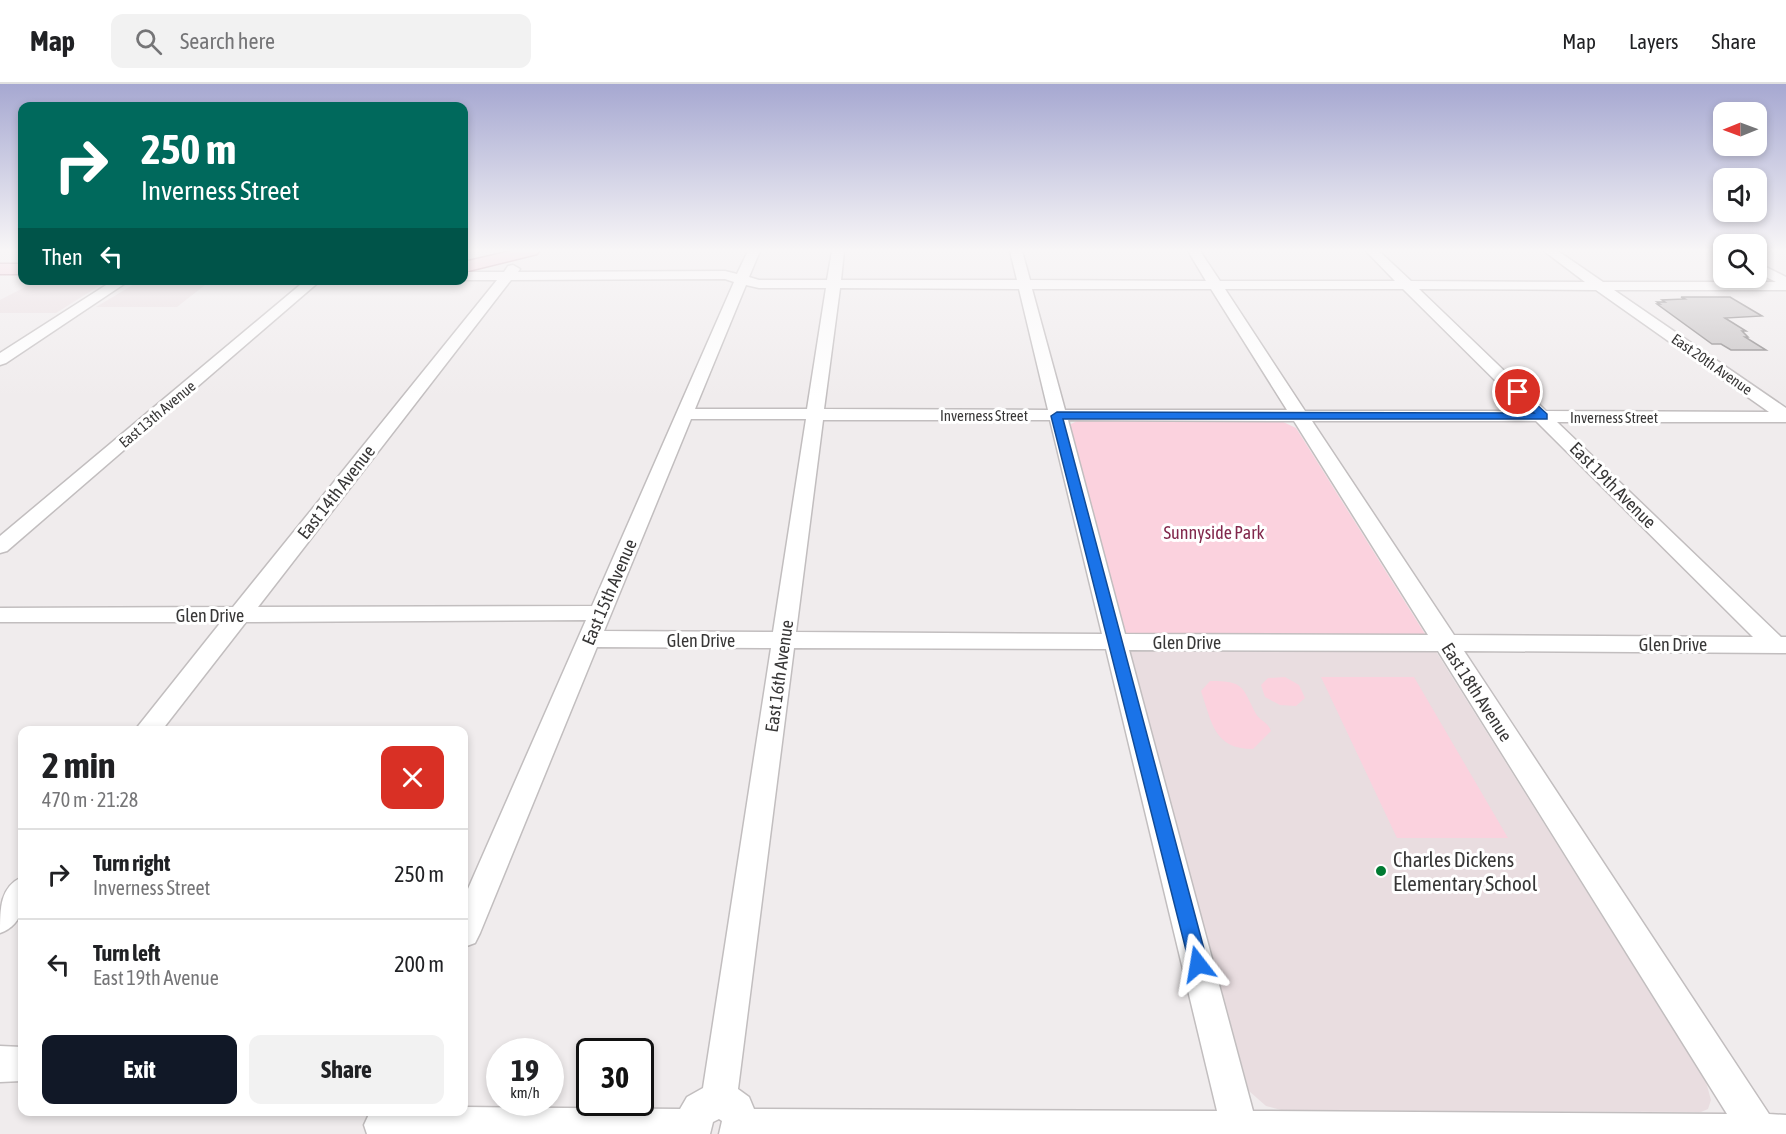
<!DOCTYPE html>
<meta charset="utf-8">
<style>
body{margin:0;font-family:"Asap Condensed",sans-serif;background:#f2f2f2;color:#202124;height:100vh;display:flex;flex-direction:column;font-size:22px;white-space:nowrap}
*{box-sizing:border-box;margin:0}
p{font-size:20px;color:#757577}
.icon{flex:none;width:33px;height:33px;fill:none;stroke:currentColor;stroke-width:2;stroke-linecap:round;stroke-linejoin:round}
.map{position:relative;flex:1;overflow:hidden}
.details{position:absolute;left:18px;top:642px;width:450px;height:390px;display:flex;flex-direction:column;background:#fff;border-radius:12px;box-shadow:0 3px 9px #0003}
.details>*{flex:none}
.banner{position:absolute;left:18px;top:18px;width:450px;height:183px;border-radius:12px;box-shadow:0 3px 9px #0003;background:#00695c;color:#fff;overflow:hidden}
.needle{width:39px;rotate:269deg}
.controls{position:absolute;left:1713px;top:18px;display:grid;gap:12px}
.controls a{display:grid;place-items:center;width:54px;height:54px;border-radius:12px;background:#fff;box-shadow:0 3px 9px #0003;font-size:30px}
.speed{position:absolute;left:486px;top:954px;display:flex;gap:12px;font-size:30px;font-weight:700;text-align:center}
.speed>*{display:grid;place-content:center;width:78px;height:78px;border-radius:50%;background:#fff;box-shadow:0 3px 9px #0003;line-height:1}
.speed small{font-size:15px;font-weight:400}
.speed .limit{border:3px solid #111;border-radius:9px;background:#fff;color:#111}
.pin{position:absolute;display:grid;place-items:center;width:51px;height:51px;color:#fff;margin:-26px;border:3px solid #fff;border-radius:50%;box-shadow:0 2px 6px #0007}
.me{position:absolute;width:66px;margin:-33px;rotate:346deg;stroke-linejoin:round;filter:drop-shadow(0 0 4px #0008)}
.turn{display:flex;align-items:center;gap:21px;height:126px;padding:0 24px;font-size:27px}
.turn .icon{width:78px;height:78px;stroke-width:2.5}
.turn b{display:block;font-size:42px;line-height:51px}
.then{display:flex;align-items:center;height:57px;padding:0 24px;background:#0003;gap:12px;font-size:22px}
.round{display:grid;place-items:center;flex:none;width:63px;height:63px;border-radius:12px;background:#f2f2f2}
.headline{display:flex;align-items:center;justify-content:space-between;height:102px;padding:0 24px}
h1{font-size:36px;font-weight:700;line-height:45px}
.action{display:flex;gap:12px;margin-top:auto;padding:12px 24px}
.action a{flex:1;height:69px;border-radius:12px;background:#111827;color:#fff;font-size:24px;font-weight:700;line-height:69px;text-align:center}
.action a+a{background:#f2f2f2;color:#202124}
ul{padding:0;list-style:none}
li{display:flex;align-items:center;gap:18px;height:90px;padding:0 24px;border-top:2px solid #e0e0e0}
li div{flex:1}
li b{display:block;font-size:22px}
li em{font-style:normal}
header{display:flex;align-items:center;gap:36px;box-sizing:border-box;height:84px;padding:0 30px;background:#fff;border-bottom:2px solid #e0e0e0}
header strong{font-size:28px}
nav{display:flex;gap:33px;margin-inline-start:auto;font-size:21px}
.search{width:420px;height:54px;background:#f2f2f2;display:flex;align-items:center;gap:15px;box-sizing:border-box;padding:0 21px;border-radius:12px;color:#757577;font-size:22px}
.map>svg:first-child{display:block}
</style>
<header>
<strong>Map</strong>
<div class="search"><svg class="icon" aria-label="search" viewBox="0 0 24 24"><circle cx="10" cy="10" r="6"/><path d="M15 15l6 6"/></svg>Search here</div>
<nav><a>Map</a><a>Layers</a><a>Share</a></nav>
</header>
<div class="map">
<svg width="1786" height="1050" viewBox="0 0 1786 1050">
<rect width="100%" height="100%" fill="#f0eced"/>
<g fill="#e9dde0">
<polygon points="210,197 177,223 96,223 138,198"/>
<polygon points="35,198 96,198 102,200 56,229 0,229 0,216"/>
<polygon points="1430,558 1706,998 1711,1016 1708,1025 1701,1028 1281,1026 1266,1022 1249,1007 1127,561"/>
</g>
<g fill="#fbd2de">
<polygon points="1077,337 1281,337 1296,344 1430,558 1127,561 1069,341"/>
<polygon points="1285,593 1299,601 1305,614 1296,622 1280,621 1265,613 1261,601 1268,594"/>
<polygon points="1321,593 1414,593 1508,754 1397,754"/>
<path d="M 1210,597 C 1245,597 1242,603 1256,630 C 1260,637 1268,638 1271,647 L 1253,665 C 1214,665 1212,639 1201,607 Z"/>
</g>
<polygon fill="#c7c3c4" stroke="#888485" stroke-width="1.5" points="1681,213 1730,213 1762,232 1725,234 1746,247 1742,247 1748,253 1745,253 1766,266 1731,266 1721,260 1712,260 1657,220 1660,220 1657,218 1665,218 1662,216 1685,215"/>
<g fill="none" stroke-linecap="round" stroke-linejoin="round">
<defs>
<g id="minor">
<path d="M 748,167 L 760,167 L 749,193 L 759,196 L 827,196 L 832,167 L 844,167 L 841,196 L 1017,196 L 1010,167 L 1022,167 L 1030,196 L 1206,197 L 1188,167 L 1200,167 L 1220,197 L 1395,197 L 1366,167 L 1379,167 L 1411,197 L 1585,198 L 1544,167 L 1558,167 L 1603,198 L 1776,198 L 1756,188 L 1756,178 L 1786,193 L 1786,206 L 1614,206 L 1786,324 L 1786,338 L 1557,338 L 1781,553 L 1786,553 L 1786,569 L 1464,567 L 1769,1030 L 1786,1031 L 1786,1050 L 719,1050 L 722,1037 L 719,1035 L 713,1038 L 710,1050 L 367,1050 L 364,1041 L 370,1028 L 464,1028 L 464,1023 L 680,1025 L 687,1013 L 703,1004 L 771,564 L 597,563 L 480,849 L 475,859 L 464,863 L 464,814 L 586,536 L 246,538 L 162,646 L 135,646 L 221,538 L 0,538 L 0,524 L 233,523 L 497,196 L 464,196 L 464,188 L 504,188 L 508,182 L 513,181 L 520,185 L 518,188 L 725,187 L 737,190 ZM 725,195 L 734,198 L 592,522 L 258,523 L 511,196 ZM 746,201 L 759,204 L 826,204 L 807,325 L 695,325 ZM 840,204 L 1019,205 L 1048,326 L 824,325 ZM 1032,205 L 1211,205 L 1287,326 L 1065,326 ZM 1225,205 L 1403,205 L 1526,327 L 1305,327 ZM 1419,205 L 1596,206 L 1769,328 L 1546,327 ZM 691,335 L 806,335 L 773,548 L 604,547 ZM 823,336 L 1050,336 L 1102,550 L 796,548 ZM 1068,336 L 1294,337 L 1428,551 L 1125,550 ZM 1312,337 L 1536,337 L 1753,553 L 1454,551 ZM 794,564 L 1106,565 L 1217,1027 L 754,1025 L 749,1013 L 738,1005 ZM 1129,566 L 1438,567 L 1727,1030 L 1253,1027 Z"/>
<polygon points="114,196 130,196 6,279 0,281 0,269"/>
<polygon points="306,196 321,196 7,467 0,469 0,452"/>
<path d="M 22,793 C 25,816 25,840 0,849 C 0,824 0,803 22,793 Z"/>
<polygon points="0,962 22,963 22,997 0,998"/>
</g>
<g id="major">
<polygon points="511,167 539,167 537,170 464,188 464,178"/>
<rect x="0" y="180" width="22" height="10"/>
</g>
</defs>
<use href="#minor" stroke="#c2bebf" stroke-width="3"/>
<use href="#major" stroke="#b48191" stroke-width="3"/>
<use href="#minor" fill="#fff" fill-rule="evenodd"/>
<use href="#major" fill="#facbda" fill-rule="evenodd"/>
</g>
<linearGradient id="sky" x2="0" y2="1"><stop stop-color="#a6a8d1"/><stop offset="0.53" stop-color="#f8f6f7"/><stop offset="1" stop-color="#f8f6f7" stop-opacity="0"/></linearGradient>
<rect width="1786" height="314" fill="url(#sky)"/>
<polygon fill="#1a73e8" stroke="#114b97" stroke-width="1.5" points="1514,306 1521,306 1547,330 1547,335 1063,335 1208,880 1205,886 1198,889 1191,886 1051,332 1057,328 1534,329 1514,310"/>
<circle fill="#007a32" stroke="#fff" stroke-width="2" cx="1381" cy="787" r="6"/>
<g text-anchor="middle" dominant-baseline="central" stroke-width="6" stroke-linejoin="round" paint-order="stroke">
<g font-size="15" fill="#383737" stroke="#fff">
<text transform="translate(1712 280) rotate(35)">East 20th Avenue</text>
<text transform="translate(157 330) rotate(-40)">East 13th Avenue</text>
<text x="984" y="331">Inverness Street</text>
<text x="1614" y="333">Inverness Street</text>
</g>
<g font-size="18" fill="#383737" stroke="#fff">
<text transform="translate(1613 401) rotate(45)">East 19th Avenue</text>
<text transform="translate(336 408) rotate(-52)">East 14th Avenue</text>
<text transform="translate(609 508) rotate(-67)">East 15th Avenue</text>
<text x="210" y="531">Glen Drive</text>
<text x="701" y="556">Glen Drive</text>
<text x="1187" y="558">Glen Drive</text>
<text x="1673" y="560">Glen Drive</text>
<text transform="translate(779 592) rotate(-82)">East 16th Avenue</text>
<text transform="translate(1477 608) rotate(57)">East 18th Avenue</text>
</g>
<g font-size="18" fill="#82284c" stroke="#fff">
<text x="1214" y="448">Sunnyside Park</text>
</g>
<g font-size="21" fill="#383737" stroke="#fff" text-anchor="start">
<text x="1393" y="775">Charles Dickens<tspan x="1393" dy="24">Elementary School</tspan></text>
</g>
</g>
</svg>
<div class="controls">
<a><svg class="needle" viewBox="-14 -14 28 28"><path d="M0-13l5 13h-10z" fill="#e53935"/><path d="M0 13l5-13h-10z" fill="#757577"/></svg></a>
<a><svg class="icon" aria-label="sound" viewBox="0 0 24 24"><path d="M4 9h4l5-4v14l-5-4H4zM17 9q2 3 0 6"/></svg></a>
<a><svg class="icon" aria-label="search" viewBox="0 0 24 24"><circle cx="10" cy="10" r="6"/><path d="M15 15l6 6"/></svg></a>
</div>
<div class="speed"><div>19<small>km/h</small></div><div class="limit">30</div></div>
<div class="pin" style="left:1518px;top:308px;background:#d93025"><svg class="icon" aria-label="arrive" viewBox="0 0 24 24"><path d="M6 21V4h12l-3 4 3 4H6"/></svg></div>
<svg class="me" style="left:1198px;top:880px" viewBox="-20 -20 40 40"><path d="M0-17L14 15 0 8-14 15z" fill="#1a73e8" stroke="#fff" stroke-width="4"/></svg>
<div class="banner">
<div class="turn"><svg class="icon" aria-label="right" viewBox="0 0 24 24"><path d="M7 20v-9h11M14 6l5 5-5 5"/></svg><div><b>250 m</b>Inverness Street</div></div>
<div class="then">Then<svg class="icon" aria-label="left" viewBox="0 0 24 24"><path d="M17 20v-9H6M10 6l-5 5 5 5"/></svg></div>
</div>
<section class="details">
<div class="headline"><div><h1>2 min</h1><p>470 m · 21:28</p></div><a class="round" style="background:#d93025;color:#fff"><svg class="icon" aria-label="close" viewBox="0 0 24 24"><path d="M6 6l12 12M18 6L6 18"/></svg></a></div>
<ul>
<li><svg class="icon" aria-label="right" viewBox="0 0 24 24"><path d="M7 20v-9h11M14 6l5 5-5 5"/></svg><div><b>Turn right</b><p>Inverness Street</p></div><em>250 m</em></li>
<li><svg class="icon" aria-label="left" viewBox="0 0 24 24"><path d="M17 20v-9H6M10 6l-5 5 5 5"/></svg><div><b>Turn left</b><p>East 19th Avenue</p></div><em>200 m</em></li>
</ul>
<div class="action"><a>Exit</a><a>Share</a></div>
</section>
</div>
